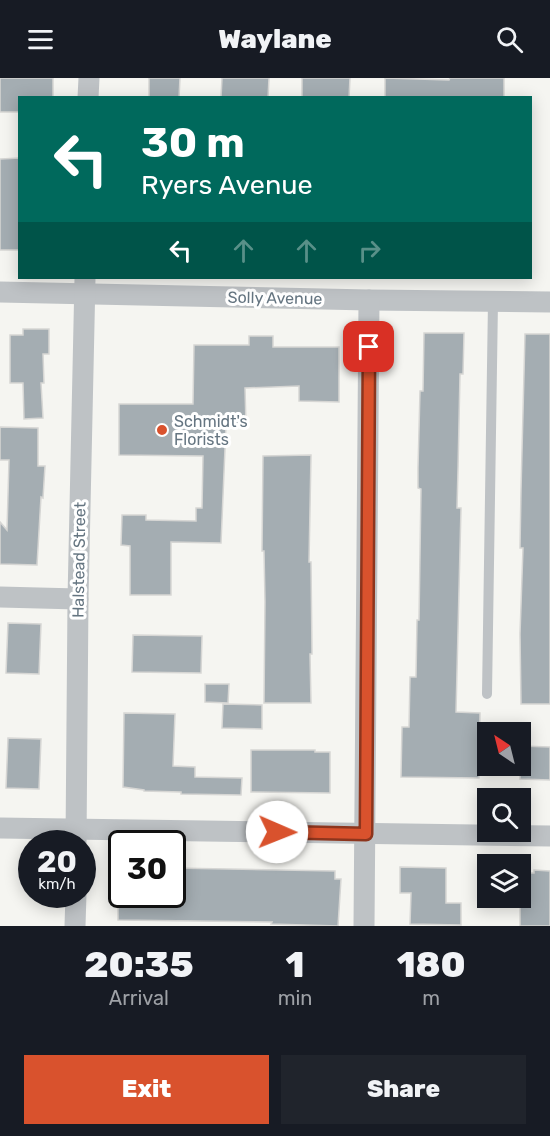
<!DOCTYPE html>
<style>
body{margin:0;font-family:Rubik,sans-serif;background:#20242c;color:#f1f3f6;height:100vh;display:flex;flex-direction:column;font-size:22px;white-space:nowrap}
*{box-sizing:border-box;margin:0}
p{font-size:20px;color:#9ea1a6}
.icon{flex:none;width:33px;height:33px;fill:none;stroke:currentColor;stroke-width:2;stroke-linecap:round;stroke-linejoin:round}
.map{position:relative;height:848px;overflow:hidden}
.sheet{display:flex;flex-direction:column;background:#171b24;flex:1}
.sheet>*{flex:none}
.top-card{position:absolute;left:18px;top:18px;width:514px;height:183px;border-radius:0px;box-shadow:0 3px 15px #0003;background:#00695c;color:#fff;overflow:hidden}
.needle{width:39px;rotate:325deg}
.fabs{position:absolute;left:477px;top:644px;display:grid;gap:12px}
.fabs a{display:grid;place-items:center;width:54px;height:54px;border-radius:0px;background:#171b24;box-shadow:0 3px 15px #0003;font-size:30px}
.speed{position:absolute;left:18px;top:752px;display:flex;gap:12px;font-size:30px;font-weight:700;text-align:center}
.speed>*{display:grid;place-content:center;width:78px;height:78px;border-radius:50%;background:#171b24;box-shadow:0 3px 15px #0003;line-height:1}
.speed small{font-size:15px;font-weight:400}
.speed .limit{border:3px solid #111;border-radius:9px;background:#fff;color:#111}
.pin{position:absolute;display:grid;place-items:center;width:51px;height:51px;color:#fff;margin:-26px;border-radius:12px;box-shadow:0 3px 9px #0006}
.me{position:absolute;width:66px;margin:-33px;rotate:91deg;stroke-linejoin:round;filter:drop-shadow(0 0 4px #0008)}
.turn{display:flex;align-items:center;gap:21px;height:126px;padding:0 24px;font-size:27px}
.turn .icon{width:78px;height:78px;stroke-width:2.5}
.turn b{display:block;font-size:42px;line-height:51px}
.lanes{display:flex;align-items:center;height:57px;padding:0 24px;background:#0003;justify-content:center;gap:30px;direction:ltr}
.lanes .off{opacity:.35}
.eta{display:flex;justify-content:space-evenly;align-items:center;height:102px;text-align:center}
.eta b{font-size:36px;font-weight:800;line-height:42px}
.primary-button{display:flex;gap:12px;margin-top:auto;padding:12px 24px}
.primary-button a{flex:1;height:69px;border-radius:0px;background:#d9522d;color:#fff;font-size:24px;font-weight:800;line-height:69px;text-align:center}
.primary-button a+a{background:#20242c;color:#f1f3f6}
header{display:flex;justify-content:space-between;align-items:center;height:78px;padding:0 24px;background:#171b24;font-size:27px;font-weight:800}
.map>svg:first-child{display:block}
</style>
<header><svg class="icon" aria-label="menu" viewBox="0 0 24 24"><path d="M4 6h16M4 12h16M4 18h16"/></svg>Waylane<svg class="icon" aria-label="search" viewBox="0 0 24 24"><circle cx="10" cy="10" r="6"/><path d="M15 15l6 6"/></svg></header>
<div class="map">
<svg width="550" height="848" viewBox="0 0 550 848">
<rect width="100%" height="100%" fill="#f5f5f1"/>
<g fill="#a4adb2" stroke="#d6d6d4" stroke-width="1.5">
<polygon points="0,0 53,0 53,20 20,20 20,34 0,34"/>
<polygon points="149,0 180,0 179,20 149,20"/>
<polygon points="222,0 269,0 268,20 221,20"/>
<polygon points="302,0 350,0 349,20 302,20"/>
<polygon points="385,0 449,2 450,0 504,0 504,20 385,20"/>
<polygon points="20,80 20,172 0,172 0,81"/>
<polygon points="23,251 49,251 49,276 43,276 44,305 41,305 43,340 24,341 23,305 10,305 10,257 23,257"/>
<polygon points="424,255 464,255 463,296 460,296 458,391 457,430 461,430 456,634 480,635 479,700 401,699 402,649 409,649 410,599 416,599 417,542 419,542 421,411 418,410 418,390 420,313 423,313"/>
<polygon points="525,256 550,256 550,626 521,626 520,556 523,470 520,470 521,412"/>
<polygon points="249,258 273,258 273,269 339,269 339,324 299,323 299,308 245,310 246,347 226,347 221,465 171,464 171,517 130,517 130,468 121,467 122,437 146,437 146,442 196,443 196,430 202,430 203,378 119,377 119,326 193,326 194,267 249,267"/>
<polygon points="0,349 38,350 38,388 45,388 43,420 41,419 37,487 0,486 0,444 7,452 9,382 0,382"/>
<polygon points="311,377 309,484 311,484 312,576 310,576 311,625 264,625 265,524 264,473 262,473 263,378"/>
<polygon points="8,545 41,546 39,596 6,595"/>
<polygon points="133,557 202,558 201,595 132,594"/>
<polygon points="205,606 229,606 228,625 205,624"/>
<polygon points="223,626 262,627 262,651 222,650"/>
<polygon points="124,635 175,636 173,688 195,689 195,699 242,700 241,717 181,716 181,714 144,713 144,712 123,709"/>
<polygon points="8,660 41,661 39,711 6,710"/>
<polygon points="520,668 550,669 550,702 520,701"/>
<polygon points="251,672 315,672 315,674 330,674 330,715 251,714"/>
<polygon points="400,789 446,790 446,825 461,825 461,847 410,846 411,815 400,815"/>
<polygon points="172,790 335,793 335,801 341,801 338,848 271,846 272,844 118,842 118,816 172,816"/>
<polygon points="534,792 550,793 550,848 520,848 520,795 534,795"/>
</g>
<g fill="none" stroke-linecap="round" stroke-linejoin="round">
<polyline stroke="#bec2c5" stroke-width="10" points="487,616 493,223"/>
<g stroke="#bec2c5" stroke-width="21">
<polyline points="88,20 89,0"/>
<polyline points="0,214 369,222 550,224"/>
<polyline points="0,519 78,521"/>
<polyline points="0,750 550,758"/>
<polyline points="76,765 78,521 85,200"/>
<polyline points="75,848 76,816"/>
<polyline points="364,848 369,222"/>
</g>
</g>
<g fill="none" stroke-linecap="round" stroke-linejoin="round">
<defs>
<polyline id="route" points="277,754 366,756 369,269"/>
</defs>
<use href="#route" stroke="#8d351d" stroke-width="15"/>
<use href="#route" stroke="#d9522d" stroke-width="10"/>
</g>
<circle fill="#d9522d" stroke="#fff" stroke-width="2" cx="162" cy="352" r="6"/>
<g text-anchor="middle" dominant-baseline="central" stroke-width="6" stroke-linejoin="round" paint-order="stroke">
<g font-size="16" fill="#657581" stroke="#fff">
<text transform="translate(275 220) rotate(1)">Solly Avenue</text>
<text transform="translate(79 482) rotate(-89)">Halstead Street</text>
</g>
<g font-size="16" fill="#657581" stroke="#fff" text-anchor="start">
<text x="174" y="343">Schmidt's<tspan x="174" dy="18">Florists</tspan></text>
</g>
</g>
</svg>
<div class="fabs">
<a><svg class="needle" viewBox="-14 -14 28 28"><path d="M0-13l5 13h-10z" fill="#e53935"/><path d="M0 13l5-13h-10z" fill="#9ea1a6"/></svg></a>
<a><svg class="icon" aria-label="search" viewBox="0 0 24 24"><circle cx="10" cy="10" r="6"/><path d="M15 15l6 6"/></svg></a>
<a><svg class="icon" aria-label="layers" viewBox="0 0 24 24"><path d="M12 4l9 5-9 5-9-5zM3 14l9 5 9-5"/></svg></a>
</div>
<div class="speed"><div>20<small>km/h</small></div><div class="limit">30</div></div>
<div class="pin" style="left:369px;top:269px;background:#d93025"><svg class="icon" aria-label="arrive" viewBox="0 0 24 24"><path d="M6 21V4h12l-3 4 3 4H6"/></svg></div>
<svg class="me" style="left:277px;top:754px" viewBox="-20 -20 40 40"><circle r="19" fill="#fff"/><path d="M0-13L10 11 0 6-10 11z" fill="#d9522d"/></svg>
<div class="top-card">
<div class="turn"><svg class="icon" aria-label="left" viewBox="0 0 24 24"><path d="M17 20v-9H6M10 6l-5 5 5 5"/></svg><div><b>30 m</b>Ryers Avenue</div></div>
<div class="lanes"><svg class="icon" aria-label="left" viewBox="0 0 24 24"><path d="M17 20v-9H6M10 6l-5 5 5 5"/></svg><svg class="icon off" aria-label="ahead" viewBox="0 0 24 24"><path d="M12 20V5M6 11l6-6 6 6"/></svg><svg class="icon off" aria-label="ahead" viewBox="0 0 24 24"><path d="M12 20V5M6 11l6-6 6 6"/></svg><svg class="icon off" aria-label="right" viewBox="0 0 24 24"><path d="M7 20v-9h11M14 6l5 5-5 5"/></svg></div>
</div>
</div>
<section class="sheet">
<div class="eta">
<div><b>20:35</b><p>Arrival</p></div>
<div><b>1</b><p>min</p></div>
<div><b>180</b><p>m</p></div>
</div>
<div class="primary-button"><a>Exit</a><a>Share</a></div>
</section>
